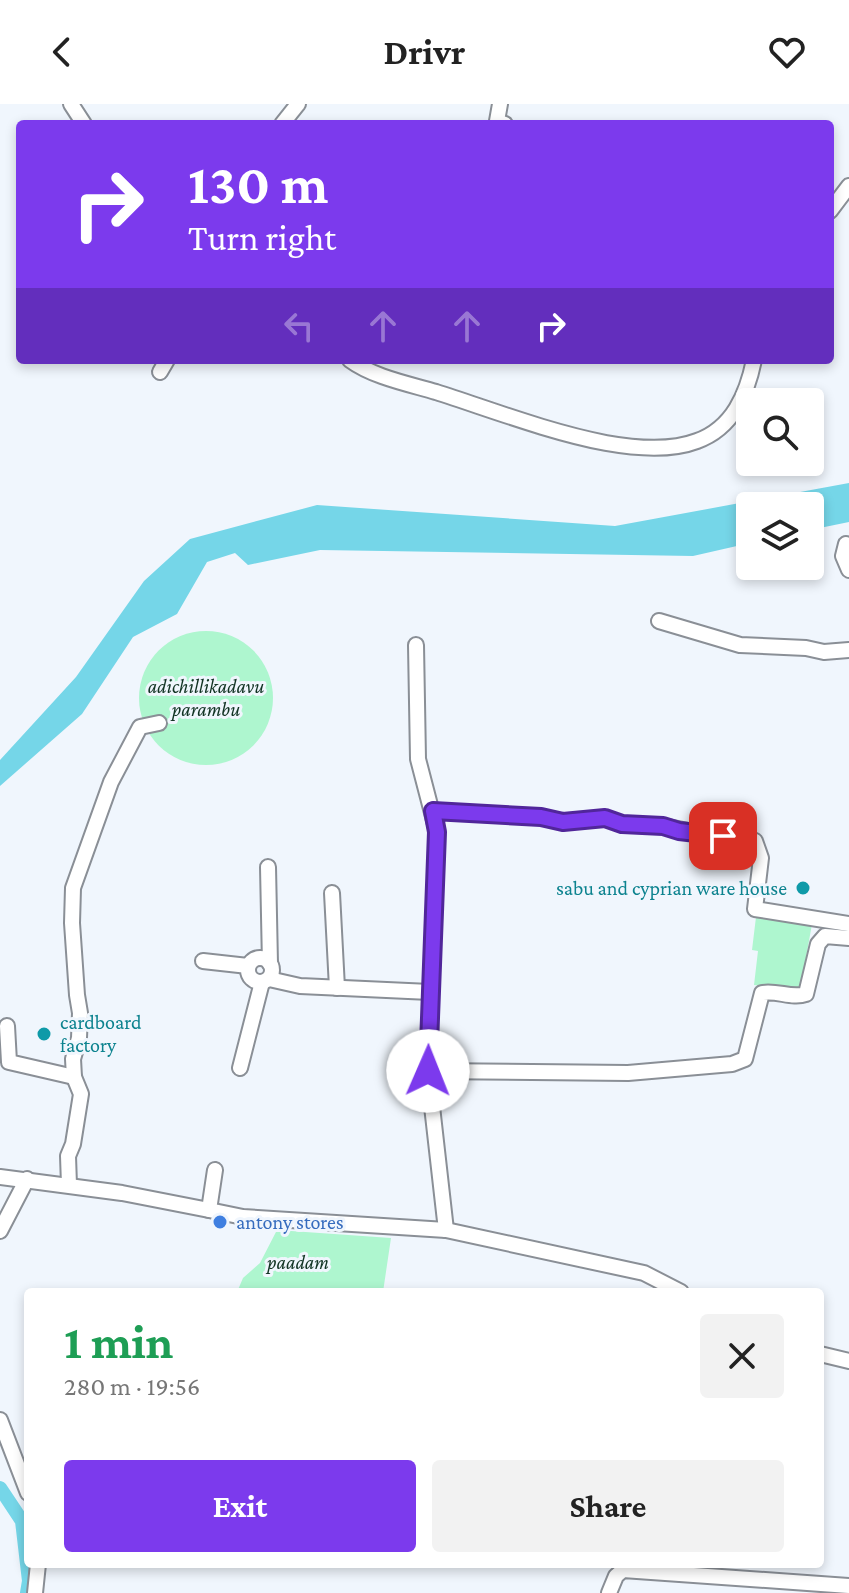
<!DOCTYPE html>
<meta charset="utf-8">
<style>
body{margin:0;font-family:"Crimson Pro",serif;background:#f2f2f2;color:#222;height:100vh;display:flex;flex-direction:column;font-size:30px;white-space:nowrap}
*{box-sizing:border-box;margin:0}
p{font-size:26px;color:#767676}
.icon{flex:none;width:44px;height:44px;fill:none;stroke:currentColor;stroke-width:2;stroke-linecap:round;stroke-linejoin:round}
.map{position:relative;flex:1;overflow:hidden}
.side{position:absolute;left:24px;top:1184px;width:800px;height:280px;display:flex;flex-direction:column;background:#fff;border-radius:8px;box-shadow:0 4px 12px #0003}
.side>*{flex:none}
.hud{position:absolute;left:16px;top:16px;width:818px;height:244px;border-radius:8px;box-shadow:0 4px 12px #0003;background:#7c3aed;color:#fff;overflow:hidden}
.fabs{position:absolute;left:736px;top:284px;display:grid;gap:16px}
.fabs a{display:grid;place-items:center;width:88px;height:88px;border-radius:8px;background:#fff;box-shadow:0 4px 12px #0003;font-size:40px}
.pin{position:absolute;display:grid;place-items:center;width:68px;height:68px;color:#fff;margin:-34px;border-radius:16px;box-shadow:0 4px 12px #0006}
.me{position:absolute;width:88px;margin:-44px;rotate:1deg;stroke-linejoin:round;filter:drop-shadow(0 0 6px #0008)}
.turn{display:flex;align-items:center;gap:28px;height:168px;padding:0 40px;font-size:36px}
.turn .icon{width:104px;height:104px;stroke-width:2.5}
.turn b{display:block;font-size:56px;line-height:68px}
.lanes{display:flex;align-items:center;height:76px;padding:0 40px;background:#0003;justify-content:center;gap:40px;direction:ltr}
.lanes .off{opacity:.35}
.round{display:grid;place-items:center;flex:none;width:84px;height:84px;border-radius:8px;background:#f2f2f2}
.summary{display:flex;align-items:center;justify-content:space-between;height:136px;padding:0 40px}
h1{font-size:48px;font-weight:700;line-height:60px;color:#1e9e55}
.button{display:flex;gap:16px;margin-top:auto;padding:16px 40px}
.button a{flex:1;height:92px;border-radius:8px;background:#7c3aed;color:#fff;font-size:32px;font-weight:700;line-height:92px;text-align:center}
.button a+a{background:#f2f2f2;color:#222}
header{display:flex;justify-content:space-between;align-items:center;height:104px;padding:0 40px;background:#fff;font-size:36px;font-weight:700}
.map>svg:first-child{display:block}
</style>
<header><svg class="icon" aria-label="back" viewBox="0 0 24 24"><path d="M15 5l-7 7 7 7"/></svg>Drivr<svg class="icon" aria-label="heart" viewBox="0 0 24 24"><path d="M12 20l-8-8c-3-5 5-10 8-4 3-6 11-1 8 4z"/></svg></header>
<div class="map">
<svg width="849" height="1489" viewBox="0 0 849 1489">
<rect width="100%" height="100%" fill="#f0f6fd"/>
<g fill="#aef6cf">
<circle cx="206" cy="594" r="67"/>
<polygon points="756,813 812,820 800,887 754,881 758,847 752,846"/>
<polygon points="277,1126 391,1134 383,1188 237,1188 243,1174 260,1159"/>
</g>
<polygon fill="#75d6e8" points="849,379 849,418 810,426 810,402 750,402 750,439 693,452 320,446 248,461 235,449 207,458 177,510 133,533 82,610 0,682 0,656 76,573 144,477 190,435 317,401 615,422"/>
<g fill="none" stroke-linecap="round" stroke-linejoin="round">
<polyline stroke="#75d6e8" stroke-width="14" points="0,1384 22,1417 29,1477 27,1489"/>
<defs>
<g id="street">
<polyline points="71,0 84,20"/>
<polyline points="500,0 497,17 505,20"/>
<polyline points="282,20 298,0"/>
<polyline points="830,107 849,82"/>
<path d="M 350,256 C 373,273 409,280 436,288 C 492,306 549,328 606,339 C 634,344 671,347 697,337 C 733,324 747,290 754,256"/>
<polyline points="160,268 167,256"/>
<polyline points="846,440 843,452 849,466"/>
<polyline points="659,517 740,541 806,544 824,548 849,546"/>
<polyline points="416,541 418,655 437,728 428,967 446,1126"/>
<polyline points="433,707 541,713 563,718 605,714 622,720 663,722 744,738 755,737 761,754 755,805 849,820"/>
<polyline points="268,763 270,860"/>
<polyline points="332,789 337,884"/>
<circle cx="260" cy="866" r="12"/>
<polyline points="203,857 248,862"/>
<polyline points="269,875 300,882 430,888"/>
<polyline points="7,922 9,958 74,973"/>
<polyline points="240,964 262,878"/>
<path d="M 428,967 L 628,969 L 732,960 L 745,955 L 762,889 C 777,886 792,895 806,890 L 818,840 L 825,832 L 849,834"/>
<polyline points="215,1066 209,1106 243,1113 446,1126 644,1169 681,1188"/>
<polyline points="0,1073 122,1089 209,1106"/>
<polyline points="69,1081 68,1052 73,1040 81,990 74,973 73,955 79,934 80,909 77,891 72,819 73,784 111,678 140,623 159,619"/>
<polyline points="0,1127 27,1075"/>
<polyline points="820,1250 849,1257"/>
<polyline points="0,1316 28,1389"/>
<polyline points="35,1489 38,1460"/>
<polyline points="609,1489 616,1472 623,1466 849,1482"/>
</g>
</defs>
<use href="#street" stroke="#8a8f96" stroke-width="18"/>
<use href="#street" stroke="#fff" stroke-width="14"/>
</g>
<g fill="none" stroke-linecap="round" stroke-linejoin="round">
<defs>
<polyline id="route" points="428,967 437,728 433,707 541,713 563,718 605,714 622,720 663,722 679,727 723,732"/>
</defs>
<use href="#route" stroke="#51269a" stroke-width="20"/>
<use href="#route" stroke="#7c3aed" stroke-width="14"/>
</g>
<g fill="#0f9aa8" stroke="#f0f6fd" stroke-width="3">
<circle cx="803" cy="784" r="8"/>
<circle cx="44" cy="930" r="8"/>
</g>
<circle fill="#3f7fe0" stroke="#f0f6fd" stroke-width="3" cx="220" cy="1118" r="8"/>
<g text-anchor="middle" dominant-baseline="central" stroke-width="6" stroke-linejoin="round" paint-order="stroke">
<g font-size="20" font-style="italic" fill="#113323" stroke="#f0f6fd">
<text x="206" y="582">adichillikadavu<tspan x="206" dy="23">parambu</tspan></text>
<text x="298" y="1158">paadam</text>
</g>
<g font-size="20" fill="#0d838f" stroke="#f0f6fd" text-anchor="end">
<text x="787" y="784">sabu and cyprian ware house</text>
<text x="60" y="918" text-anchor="start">cardboard<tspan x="60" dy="23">factory</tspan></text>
</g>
<g font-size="20" fill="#366cbe" stroke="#f0f6fd" text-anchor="start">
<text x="236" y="1118">antony stores</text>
</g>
</g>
</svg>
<div class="fabs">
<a><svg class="icon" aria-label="search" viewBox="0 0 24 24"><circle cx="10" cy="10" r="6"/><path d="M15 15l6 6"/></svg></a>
<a><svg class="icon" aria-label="layers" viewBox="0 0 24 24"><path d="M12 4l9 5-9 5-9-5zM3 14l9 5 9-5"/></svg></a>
</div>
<div class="pin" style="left:723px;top:732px;background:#d93025"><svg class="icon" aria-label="arrive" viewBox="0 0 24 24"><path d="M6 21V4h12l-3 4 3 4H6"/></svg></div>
<svg class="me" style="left:428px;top:967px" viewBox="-20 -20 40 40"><circle r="19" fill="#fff"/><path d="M0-13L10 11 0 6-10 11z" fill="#7c3aed"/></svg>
<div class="hud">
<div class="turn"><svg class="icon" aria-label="right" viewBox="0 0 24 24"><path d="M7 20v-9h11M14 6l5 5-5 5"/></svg><div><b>130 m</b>Turn right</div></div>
<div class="lanes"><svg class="icon off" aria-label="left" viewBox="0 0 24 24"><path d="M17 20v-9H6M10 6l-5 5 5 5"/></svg><svg class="icon off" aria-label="ahead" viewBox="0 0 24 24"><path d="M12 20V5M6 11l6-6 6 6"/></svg><svg class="icon off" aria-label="ahead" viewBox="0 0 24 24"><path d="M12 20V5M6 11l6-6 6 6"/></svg><svg class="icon" aria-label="right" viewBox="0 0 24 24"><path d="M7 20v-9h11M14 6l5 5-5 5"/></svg></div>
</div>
<section class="side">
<div class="summary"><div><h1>1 min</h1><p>280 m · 19:56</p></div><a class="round"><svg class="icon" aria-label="close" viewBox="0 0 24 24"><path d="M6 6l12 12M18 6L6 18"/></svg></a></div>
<div class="button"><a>Exit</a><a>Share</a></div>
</section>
</div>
